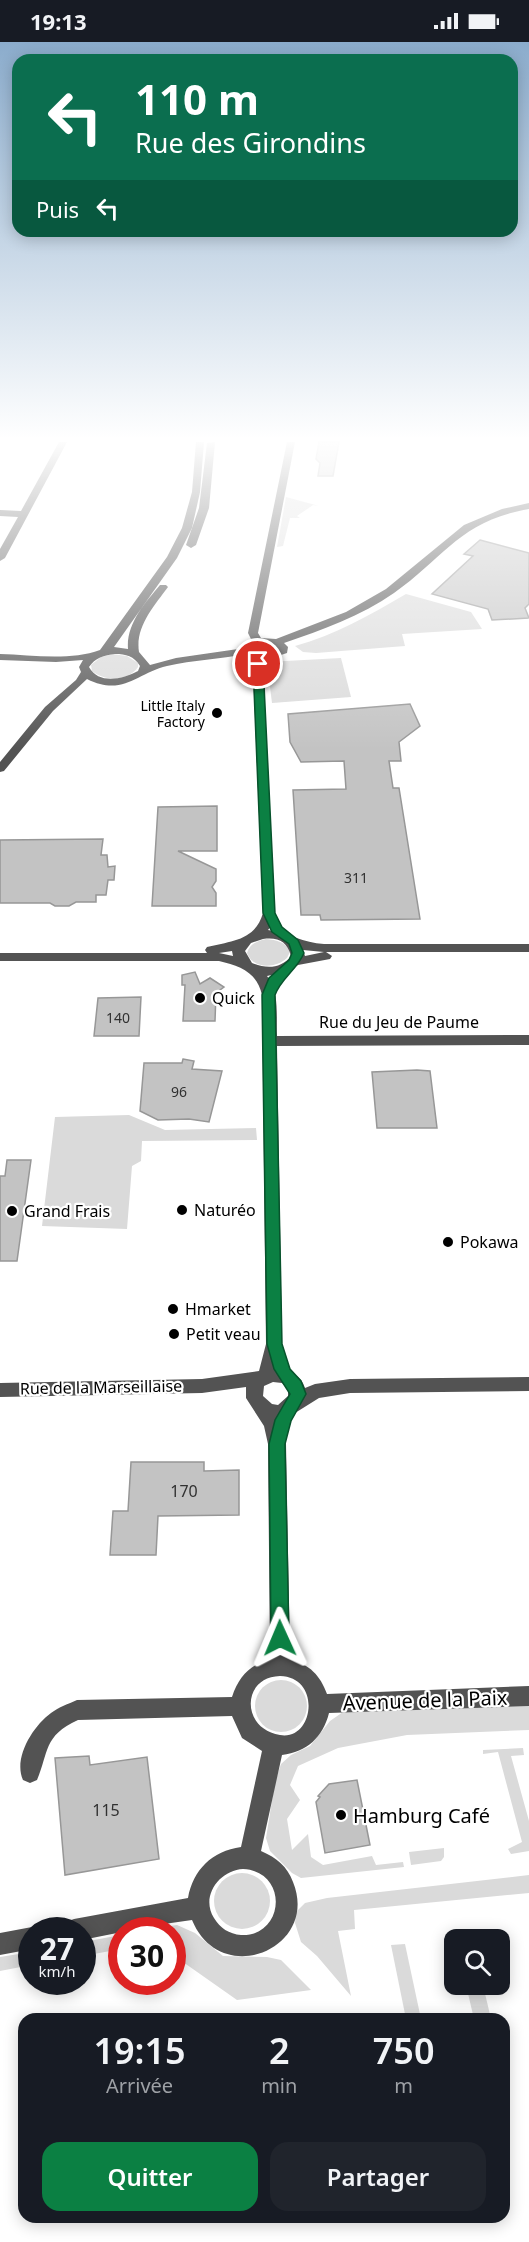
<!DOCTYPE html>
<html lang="fr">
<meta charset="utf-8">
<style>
body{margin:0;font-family:"Noto Sans",sans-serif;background:#20242c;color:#f1f3f6;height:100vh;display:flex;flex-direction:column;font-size:22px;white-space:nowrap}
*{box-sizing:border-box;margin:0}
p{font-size:20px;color:#9ea1a6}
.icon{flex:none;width:33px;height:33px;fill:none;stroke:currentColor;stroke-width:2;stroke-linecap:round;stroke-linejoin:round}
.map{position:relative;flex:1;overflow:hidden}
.details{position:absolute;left:18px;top:1971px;width:492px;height:210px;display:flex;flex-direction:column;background:#171b24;border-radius:18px;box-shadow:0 3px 15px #0003}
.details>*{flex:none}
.top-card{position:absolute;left:12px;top:12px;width:506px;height:183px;border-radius:18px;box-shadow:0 3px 15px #0003;background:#0b6e4f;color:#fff;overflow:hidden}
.controls{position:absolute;left:444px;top:1887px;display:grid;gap:12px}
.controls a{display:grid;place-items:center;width:66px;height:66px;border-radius:12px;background:#171b24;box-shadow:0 3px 15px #0003;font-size:30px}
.speed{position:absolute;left:18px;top:1875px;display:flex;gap:12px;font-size:30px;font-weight:700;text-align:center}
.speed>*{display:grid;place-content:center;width:78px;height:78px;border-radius:50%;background:#171b24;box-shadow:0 3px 15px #0003;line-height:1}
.speed small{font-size:15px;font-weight:400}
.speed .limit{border:9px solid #d22;background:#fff;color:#111}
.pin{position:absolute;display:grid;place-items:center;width:51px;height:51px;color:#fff;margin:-26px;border:3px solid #fff;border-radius:50%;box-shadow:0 2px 6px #0007}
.me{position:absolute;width:66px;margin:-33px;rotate:359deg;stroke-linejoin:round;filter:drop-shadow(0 0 4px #0008)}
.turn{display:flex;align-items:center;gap:21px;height:126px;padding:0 24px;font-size:27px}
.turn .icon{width:78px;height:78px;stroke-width:2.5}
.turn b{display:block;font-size:42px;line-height:51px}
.then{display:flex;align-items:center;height:57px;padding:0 24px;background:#0003;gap:12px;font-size:22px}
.eta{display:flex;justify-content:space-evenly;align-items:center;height:102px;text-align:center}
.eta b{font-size:36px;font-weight:600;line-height:42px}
.primary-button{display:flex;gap:12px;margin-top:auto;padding:12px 24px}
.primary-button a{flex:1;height:69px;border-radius:18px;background:#0b8043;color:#fff;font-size:24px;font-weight:600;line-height:69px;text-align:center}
.primary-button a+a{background:#20242c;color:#f1f3f6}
.status{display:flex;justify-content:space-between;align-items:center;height:42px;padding:0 30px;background:#171b24;direction:ltr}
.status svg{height:16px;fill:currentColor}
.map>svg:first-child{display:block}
</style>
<div class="status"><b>19:13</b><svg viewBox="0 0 49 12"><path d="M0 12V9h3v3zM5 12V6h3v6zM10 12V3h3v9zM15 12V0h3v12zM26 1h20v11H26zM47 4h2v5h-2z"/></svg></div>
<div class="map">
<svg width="529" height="2200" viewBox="0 0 529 2200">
<rect width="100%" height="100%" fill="#fff"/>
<g fill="#dadada">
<polygon points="286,455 319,464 313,463 297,474 300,476 290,476 283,504 277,505"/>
<path d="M 406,552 L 471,570 L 482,587 L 402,592 L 405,604 L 316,611 L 303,610 L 295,604 C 335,593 370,573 406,552 Z"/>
<path d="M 112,612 L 127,614 L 138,621 L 138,625 C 129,639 105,640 92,629 L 91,623 L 101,615 Z"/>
<polygon points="341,616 351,655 272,661 267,620"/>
<path d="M 266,897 C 277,898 286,900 290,910 L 287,916 C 275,927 253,927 247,911 C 250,901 258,899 266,897 Z"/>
<polygon points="129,1073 165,1088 256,1086 257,1098 142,1099 141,1119 132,1124 127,1187 42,1184 55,1075"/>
<circle cx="281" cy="1664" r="26"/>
<polygon points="529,1664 529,1688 407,1693 338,1706 298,1724 290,1743 300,1758 287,1777 292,1808 308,1792 311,1815 323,1823 372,1814 376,1823 403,1820 404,1825 301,1836 292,1831 270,1809 266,1796 275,1740 281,1722 291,1713 310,1704 330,1679 343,1670"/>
<polygon points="523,1706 524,1713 511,1714 529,1779 529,1809 511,1812 508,1807 522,1800 498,1710 483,1712 483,1708"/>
<polygon points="444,1806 444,1815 441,1819 411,1823 409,1810"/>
<circle cx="242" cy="1859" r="28"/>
<polygon points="529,1833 529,1851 354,1868 355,1887 338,1889 351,1954 317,1914 301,1900 295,1881 296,1870 305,1861 327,1856"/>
<polygon points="177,1883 195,1891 223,1914 267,1915 281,1918 311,1948 237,1958 173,1913 172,1888 144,1888"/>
<polygon points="121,1893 121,1907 83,1914 83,1900"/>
<polygon points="405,1902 421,1977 406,1977 391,1903"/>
<polygon points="31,1910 31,1923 0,1929 0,1915"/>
<polygon points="466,1943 483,1943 491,1977 474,1977"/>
</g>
<g fill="#c3c3c3" stroke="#979797" stroke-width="1.5">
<polygon points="319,400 339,400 333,434 318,434 320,421 316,417"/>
<polygon points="480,498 529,511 529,562 525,566 529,576 492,578 488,567 432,552 473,514 464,512"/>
<polygon points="410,662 420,684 399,700 401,719 389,719 393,746 399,746 420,877 321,878 320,873 301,873 293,748 346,747 344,719 301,720 290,700 288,672"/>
<polygon points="217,764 217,809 178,809 216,827 216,839 212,845 216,851 216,864 152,864 158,765"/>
<polygon points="103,797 101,813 107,813 108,825 115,824 114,838 108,838 106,853 96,853 96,860 76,860 69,864 55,864 50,861 0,861 0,798"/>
<polygon points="195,930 200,942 210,936 224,945 216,951 215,979 183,979 185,943 182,943 182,933"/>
<polygon points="141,955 139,994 94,994 98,956"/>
<polygon points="183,1017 194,1019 192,1027 222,1029 209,1080 189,1077 158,1078 140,1069 144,1021 182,1021"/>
<polygon points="417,1028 430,1029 437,1086 377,1086 372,1030"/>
<polygon points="7,1118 31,1118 17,1219 0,1219 0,1134 5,1134"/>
<polygon points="131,1420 204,1420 204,1429 239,1428 239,1473 158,1474 156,1513 110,1513 113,1469 128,1469"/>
<polygon points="89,1714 90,1723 147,1715 159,1817 65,1833 55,1716"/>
<polygon points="357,1738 370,1803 325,1811 316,1760 320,1755 318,1754 329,1742"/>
</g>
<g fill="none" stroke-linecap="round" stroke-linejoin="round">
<g fill="#535353" fill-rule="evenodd">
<polygon points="59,400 67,400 5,516 0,519 0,507 18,475 0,474 0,468 21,469"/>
<path d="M 196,400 L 204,400 L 200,450 L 192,486 L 177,516 L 114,605 L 128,607 C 126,582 145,561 160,543 L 166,543 L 168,545 C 154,564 135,585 139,610 L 150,623 L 176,616 L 245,606 L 247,600 L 252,599 L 248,591 L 287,400 L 295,400 L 258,591 L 261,596 L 276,597 L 346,570 L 386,547 L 464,483 L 502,467 L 529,461 L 529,467 C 460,479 446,514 394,551 C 361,574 322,588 284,601 L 288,605 L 287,611 L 266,618 L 263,628 L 275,871 L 272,883 L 268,888 C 289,891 303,901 324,902 L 529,902 L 529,910 L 326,910 L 332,914 L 330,917 L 298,923 L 290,929 L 267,934 C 280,950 276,975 277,994 L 529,993 L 529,1003 L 277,1004 L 282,1302 L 277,1327 C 290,1329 301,1333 305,1346 L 315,1342 L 350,1337 L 529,1335 L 529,1349 L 350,1351 L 319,1356 L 295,1371 L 278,1377 L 286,1402 L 290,1617 C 310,1623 320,1633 327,1652 L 529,1644 L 529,1664 L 329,1671 C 323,1695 307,1710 282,1713 L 261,1809 C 277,1816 287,1824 293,1840 C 320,1906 221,1948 192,1878 L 122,1888 L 122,1890 L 82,1898 L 82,1888 L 63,1888 L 66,1880 L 74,1877 L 188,1856 C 193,1828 212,1809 241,1805 L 262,1709 L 242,1696 L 232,1674 L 78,1678 C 43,1694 49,1710 37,1738 L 30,1741 L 23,1738 C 13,1716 33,1684 51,1671 C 59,1665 68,1662 77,1658 L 232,1655 C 239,1634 250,1623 270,1617 L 268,1402 L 264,1384 L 246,1356 L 246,1345 L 202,1351 L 0,1355 L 0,1341 L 202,1337 L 259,1329 L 266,1302 L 262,953 C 257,930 240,924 219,919 L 0,919 L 0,911 L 207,911 L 205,908 L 207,905 C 231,899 255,899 263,871 L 253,628 L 255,616 L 246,612 C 220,617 193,618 167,624 C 137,631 123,655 87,637 L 53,669 L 4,729 L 0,730 L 0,720 L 45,665 L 76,638 L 81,630 L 79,625 L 83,618 L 56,620 L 0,618 L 0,612 C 32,613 70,619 100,608 L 167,515 L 182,486 L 192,450 ZM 265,601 L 274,603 L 278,608 L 266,612 L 255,608 L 256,604 ZM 115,612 C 126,612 134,614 140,624 L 138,629 C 123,637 99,643 89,625 C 95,616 104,613 115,612 ZM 263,897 C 278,895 287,899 291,914 C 281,927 266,927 252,921 L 245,909 L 251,901 ZM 303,908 L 324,910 L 305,914 ZM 232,909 L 233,914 L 219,911 ZM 273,1340 L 282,1341 L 288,1347 L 288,1354 L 278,1363 L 272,1362 L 263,1354 L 264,1344 ZM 280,1634 C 322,1635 314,1699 280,1693 C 241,1687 241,1635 280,1634 ZM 243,1827 C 289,1829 285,1895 241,1893 C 229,1892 220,1886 214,1876 C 200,1854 220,1828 243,1827 Z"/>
<polygon points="215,400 209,466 196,503 191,506 186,503 199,466 207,401"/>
<polygon points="32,1885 40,1888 32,1888 32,1907 0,1913 0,1891"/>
</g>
</g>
<linearGradient id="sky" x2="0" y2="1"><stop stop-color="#8baccc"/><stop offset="0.56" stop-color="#fff"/><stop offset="1" stop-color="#fff" stop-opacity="0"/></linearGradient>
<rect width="529" height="708" fill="url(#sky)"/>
<path fill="#0b8043" stroke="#07532c" stroke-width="1.5" d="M 258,619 L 263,622 L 275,871 L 282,885 L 298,898 L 304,911 C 297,928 281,936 275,953 L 282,1302 L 290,1327 L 301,1339 L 306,1352 L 291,1379 L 285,1402 L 289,1596 L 286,1602 L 280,1604 L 273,1602 L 271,1596 L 269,1402 L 275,1378 L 290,1352 L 274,1327 L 267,1302 L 262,953 L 269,936 L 289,918 L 292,911 L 289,902 L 272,890 L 263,871 L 253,622 Z"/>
<g fill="#000" stroke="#fff" stroke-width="2">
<circle cx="217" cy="671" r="6"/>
<circle cx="200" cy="956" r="6"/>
<circle cx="182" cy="1168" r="6"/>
<circle cx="12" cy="1169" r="6"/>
<circle cx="448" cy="1200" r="6"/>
<circle cx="173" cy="1267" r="6"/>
<circle cx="174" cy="1292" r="6"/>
<circle cx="341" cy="1773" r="6"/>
</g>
<g text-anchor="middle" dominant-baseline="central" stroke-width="4.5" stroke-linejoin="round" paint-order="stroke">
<g font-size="14" fill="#000" stroke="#fff" text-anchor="end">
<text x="205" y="663">Little Italy<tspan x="205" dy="16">Factory</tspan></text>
</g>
<g font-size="14" fill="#313131">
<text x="356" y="835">311</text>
<text x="118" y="975">140</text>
<text x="179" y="1049">96</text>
</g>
<g font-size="16" fill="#000" stroke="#fff" text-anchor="start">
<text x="212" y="956">Quick</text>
<text x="194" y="1168">Naturéo</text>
<text x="24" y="1169">Grand Frais</text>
<text x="460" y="1200">Pokawa</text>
<text x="185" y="1267">Hmarket</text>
<text x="186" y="1292">Petit veau</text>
</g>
<g font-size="16" fill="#000" stroke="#fff">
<text x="399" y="980">Rue du Jeu de Paume</text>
<text transform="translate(101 1345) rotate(-1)">Rue de la Marseillaise</text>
</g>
<g font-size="16" fill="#313131">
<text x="184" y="1449">170</text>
<text x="106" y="1768">115</text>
</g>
<g font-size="20" fill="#000" stroke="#fff">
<text transform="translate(425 1658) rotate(-2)">Avenue de la Paix</text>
</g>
<g font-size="20" fill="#000" stroke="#fff" text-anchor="start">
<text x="353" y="1773">Hamburg Café</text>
</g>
</g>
</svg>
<div class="controls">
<a><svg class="icon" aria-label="search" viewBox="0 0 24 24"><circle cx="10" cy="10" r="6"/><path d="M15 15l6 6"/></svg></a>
</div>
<div class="speed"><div>27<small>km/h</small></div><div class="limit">30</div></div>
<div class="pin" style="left:258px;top:622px;background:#d93025"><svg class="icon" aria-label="arrive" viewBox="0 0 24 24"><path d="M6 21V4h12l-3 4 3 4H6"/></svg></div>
<svg class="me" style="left:280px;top:1596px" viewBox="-20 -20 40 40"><path d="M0-17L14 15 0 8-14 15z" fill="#0b8043" stroke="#fff" stroke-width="4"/></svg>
<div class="top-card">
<div class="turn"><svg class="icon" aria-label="left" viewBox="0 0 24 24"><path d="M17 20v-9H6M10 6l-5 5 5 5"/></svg><div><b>110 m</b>Rue des Girondins</div></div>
<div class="then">Puis<svg class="icon" aria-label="left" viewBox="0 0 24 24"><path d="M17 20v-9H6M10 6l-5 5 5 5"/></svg></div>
</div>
<section class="details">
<div class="eta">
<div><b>19:15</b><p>Arrivée</p></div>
<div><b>2</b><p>min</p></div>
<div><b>750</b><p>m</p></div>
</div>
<div class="primary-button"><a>Quitter</a><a>Partager</a></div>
</section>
</div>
